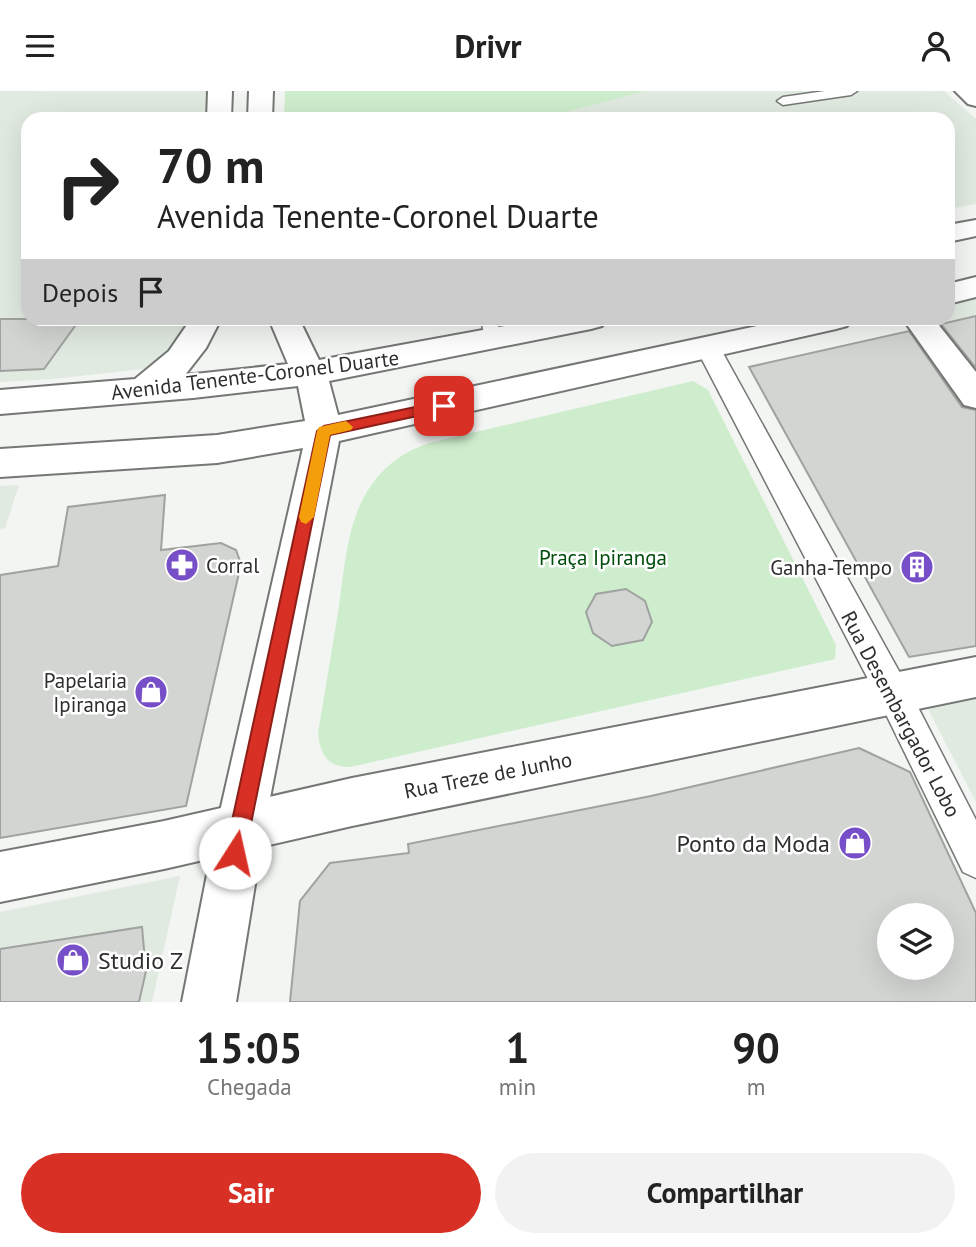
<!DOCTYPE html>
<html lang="pt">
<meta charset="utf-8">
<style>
body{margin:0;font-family:"PT Sans",sans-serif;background:#f2f2f2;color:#222;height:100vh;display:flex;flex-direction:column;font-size:26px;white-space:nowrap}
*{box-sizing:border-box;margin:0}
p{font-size:23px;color:#767676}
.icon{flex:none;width:38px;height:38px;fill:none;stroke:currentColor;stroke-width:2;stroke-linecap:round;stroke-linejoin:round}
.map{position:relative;height:911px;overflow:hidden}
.side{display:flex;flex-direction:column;background:#fff;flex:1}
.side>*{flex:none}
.top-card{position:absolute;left:21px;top:21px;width:934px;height:214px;border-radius:21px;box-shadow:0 7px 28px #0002;background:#fff;color:#222;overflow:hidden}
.controls{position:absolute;left:877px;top:812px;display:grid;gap:14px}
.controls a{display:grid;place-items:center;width:77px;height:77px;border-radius:50%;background:#fff;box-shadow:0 7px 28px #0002;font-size:35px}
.pin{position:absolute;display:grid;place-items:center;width:60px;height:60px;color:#fff;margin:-30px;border-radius:14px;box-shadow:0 4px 10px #0006}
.me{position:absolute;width:77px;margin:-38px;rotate:10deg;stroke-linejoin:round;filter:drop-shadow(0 0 5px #0008)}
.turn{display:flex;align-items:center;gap:24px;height:147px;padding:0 21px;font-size:32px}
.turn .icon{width:91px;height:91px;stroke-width:2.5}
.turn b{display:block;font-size:49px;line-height:60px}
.then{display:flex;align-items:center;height:66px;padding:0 21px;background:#0003;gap:14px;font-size:26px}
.eta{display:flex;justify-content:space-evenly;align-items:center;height:119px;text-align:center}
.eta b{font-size:42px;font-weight:800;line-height:49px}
.cta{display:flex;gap:14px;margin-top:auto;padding:14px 21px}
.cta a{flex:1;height:80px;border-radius:42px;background:#d93025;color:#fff;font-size:28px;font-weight:800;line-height:80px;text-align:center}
.cta a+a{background:#f2f2f2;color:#222}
header{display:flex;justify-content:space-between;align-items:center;height:91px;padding:0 21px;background:#fff;font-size:32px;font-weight:800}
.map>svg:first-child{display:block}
</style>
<header><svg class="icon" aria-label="menu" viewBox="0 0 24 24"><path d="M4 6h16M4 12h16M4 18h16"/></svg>Drivr<svg class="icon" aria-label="person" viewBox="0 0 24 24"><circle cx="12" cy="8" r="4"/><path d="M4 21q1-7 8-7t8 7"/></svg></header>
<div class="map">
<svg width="976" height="911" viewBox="0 0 976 911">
<rect width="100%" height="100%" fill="#f2f5f2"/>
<g fill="#e1eae1">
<polygon points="0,0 215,0 209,28 28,28 28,228 194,228 194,232 160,276 53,288 0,291"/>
<polygon points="605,0 944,0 976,28 976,113 949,118 948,28 426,28"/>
<polygon points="976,208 976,287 932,228 948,228 949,214"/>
<polygon points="19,394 5,437 0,438 0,395"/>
<polygon points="976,606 976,711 927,616"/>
<polygon points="180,785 152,911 0,911 0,821"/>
</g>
<g fill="#ceedcd">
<polygon points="285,0 645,0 563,22 505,28 284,28"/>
<path d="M 693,290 L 708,299 L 836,554 L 835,568 L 350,676 C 327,676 320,663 318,642 C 325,600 332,558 339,515 C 345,474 347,426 373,392 C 387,372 406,360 429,352 Z"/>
</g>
<g fill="#d2d5d2" stroke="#9fa29f" stroke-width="2" fill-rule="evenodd">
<polygon points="976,225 976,277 941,233"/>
<polygon points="0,228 80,228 44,278 0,280"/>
<polygon points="909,240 962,316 976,319 976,555 909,566 749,276"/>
<polygon points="165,404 161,459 221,452 236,459 241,473 186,715 0,747 0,484 58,475 68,416"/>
<polygon points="626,498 645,510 652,531 643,549 612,555 593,542 586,521 596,503"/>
<path d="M 859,657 L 910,681 L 976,822 L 976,911 L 290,911 L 300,810 L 330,772 L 409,762 L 408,753 L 651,705 ZM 889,824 L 942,824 L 942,877 L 889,877 Z"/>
<polygon points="142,836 146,880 139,911 0,911 0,858"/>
</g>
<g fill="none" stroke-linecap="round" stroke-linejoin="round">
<defs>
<g id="service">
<polygon points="825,0 857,0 851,4 783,14 777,10 783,6"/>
<polygon points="481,228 497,228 501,249 498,253 486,253"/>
</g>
<polygon id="pedestrian" points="707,246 716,249 719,255 905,591 976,729 976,787 963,781 881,613 695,255 698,249"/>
<g id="minor">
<polygon points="955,0 976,0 976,15 968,13"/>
<polygon points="903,228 934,228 976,281 976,317 964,314"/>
</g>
<polygon id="tertiary" points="976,566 976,606 352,735 164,778 0,811 0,761 164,730 352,687"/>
<g id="primary">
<polygon points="208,0 232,0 231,28 207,28"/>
<polygon points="249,0 273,0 272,28 248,28"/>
<polygon points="976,129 976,145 948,151 948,134"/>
<polygon points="976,186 976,206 948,213 948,193"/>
<polygon points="191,228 221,228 206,257 185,284 288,273 269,228 299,228 319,269 543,228 606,228 602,235 591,238 329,290 338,324 790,228 851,228 847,235 836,238 339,350 264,738 236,911 182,911 216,738 303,357 217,372 0,386 0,358 217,344 305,330 298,295 193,307 0,323 0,299 135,288 169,260"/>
</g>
</defs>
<use href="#service" stroke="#747774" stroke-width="3"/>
<use href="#pedestrian" stroke="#747774" stroke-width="3"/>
<use href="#minor" stroke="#747774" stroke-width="4"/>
<use href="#tertiary" stroke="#747774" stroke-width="4"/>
<use href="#primary" stroke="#747774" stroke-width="4"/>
<use href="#service" fill="#fff" fill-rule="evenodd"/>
<use href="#pedestrian" fill="#fff" fill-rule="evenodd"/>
<use href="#minor" fill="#fff" fill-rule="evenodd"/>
<use href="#tertiary" fill="#fff" fill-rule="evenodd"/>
<use href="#primary" fill="#fff" fill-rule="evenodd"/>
</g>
<polygon fill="#d93025" stroke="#8d1f18" stroke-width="2" points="444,310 451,315 449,318 330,344 245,762 242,769 235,772 228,769 225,762 317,340 324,335"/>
<polygon fill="#f59e0b" points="346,330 353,336 351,339 330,344 314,426 306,433 301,431 299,426 317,340 319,336"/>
<defs>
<symbol id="pharmacy-disc" viewBox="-11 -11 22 22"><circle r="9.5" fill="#764ec7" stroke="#fff"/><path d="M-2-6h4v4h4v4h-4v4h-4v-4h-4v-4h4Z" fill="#fff"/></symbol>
<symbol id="building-disc" viewBox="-11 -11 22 22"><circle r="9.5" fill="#764ec7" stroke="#fff"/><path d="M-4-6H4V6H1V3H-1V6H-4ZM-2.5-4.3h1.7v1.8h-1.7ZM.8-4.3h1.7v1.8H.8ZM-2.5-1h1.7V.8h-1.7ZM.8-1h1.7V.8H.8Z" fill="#fff"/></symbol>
<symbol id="shop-disc" viewBox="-11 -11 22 22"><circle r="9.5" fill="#764ec7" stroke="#fff"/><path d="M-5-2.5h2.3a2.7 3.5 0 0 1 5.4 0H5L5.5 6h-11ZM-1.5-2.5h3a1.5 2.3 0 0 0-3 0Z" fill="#fff"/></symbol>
</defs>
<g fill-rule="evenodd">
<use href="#pharmacy-disc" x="163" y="455" width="38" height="38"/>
<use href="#building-disc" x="898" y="457" width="38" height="38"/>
<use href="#shop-disc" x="132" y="582" width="38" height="38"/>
<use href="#shop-disc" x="836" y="733" width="38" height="38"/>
<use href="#shop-disc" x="54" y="850" width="38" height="38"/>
</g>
<g text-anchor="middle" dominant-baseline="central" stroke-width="5" stroke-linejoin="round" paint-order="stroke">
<g font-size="21" fill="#2d2f2d" stroke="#fff">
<text transform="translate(255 284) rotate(-7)">Avenida Tenente-Coronel Duarte</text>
<text transform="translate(901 623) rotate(62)">Rua Desembargador Lobo</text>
<text transform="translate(488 684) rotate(-11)">Rua Treze de Junho</text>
</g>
<g font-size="21" fill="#004d0c" stroke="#fff">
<text x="603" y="466">Praça Ipiranga</text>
</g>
<g font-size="21" fill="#2d2f2d" stroke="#fff" text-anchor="end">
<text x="206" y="474" text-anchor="start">Corral</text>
<text x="892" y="476">Ganha-Tempo</text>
<text x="127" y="589">Papelaria<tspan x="127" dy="24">Ipiranga</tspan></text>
</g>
<g font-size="24" fill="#2d2f2d" stroke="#fff" text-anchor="end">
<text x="830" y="752">Ponto da Moda</text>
<text x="98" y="869" text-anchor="start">Studio Z</text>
</g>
</g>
</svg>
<div class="controls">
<a><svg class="icon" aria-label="layers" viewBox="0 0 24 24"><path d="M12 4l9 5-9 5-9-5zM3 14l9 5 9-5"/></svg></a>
</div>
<div class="pin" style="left:444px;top:315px;background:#d93025"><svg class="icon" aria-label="arrive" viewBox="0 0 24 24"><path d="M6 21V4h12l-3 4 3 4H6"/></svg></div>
<svg class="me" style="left:235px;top:762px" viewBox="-20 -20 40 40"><circle r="19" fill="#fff"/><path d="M0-13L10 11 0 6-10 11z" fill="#d93025"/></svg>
<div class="top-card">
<div class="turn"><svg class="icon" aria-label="right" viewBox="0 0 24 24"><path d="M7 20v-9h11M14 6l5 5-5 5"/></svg><div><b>70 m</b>Avenida Tenente-Coronel Duarte</div></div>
<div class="then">Depois<svg class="icon" aria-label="arrive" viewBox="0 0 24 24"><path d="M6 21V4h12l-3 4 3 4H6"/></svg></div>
</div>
</div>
<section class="side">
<div class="eta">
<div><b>15:05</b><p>Chegada</p></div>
<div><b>1</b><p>min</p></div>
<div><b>90</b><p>m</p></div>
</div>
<div class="cta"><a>Sair</a><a>Compartilhar</a></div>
</section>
